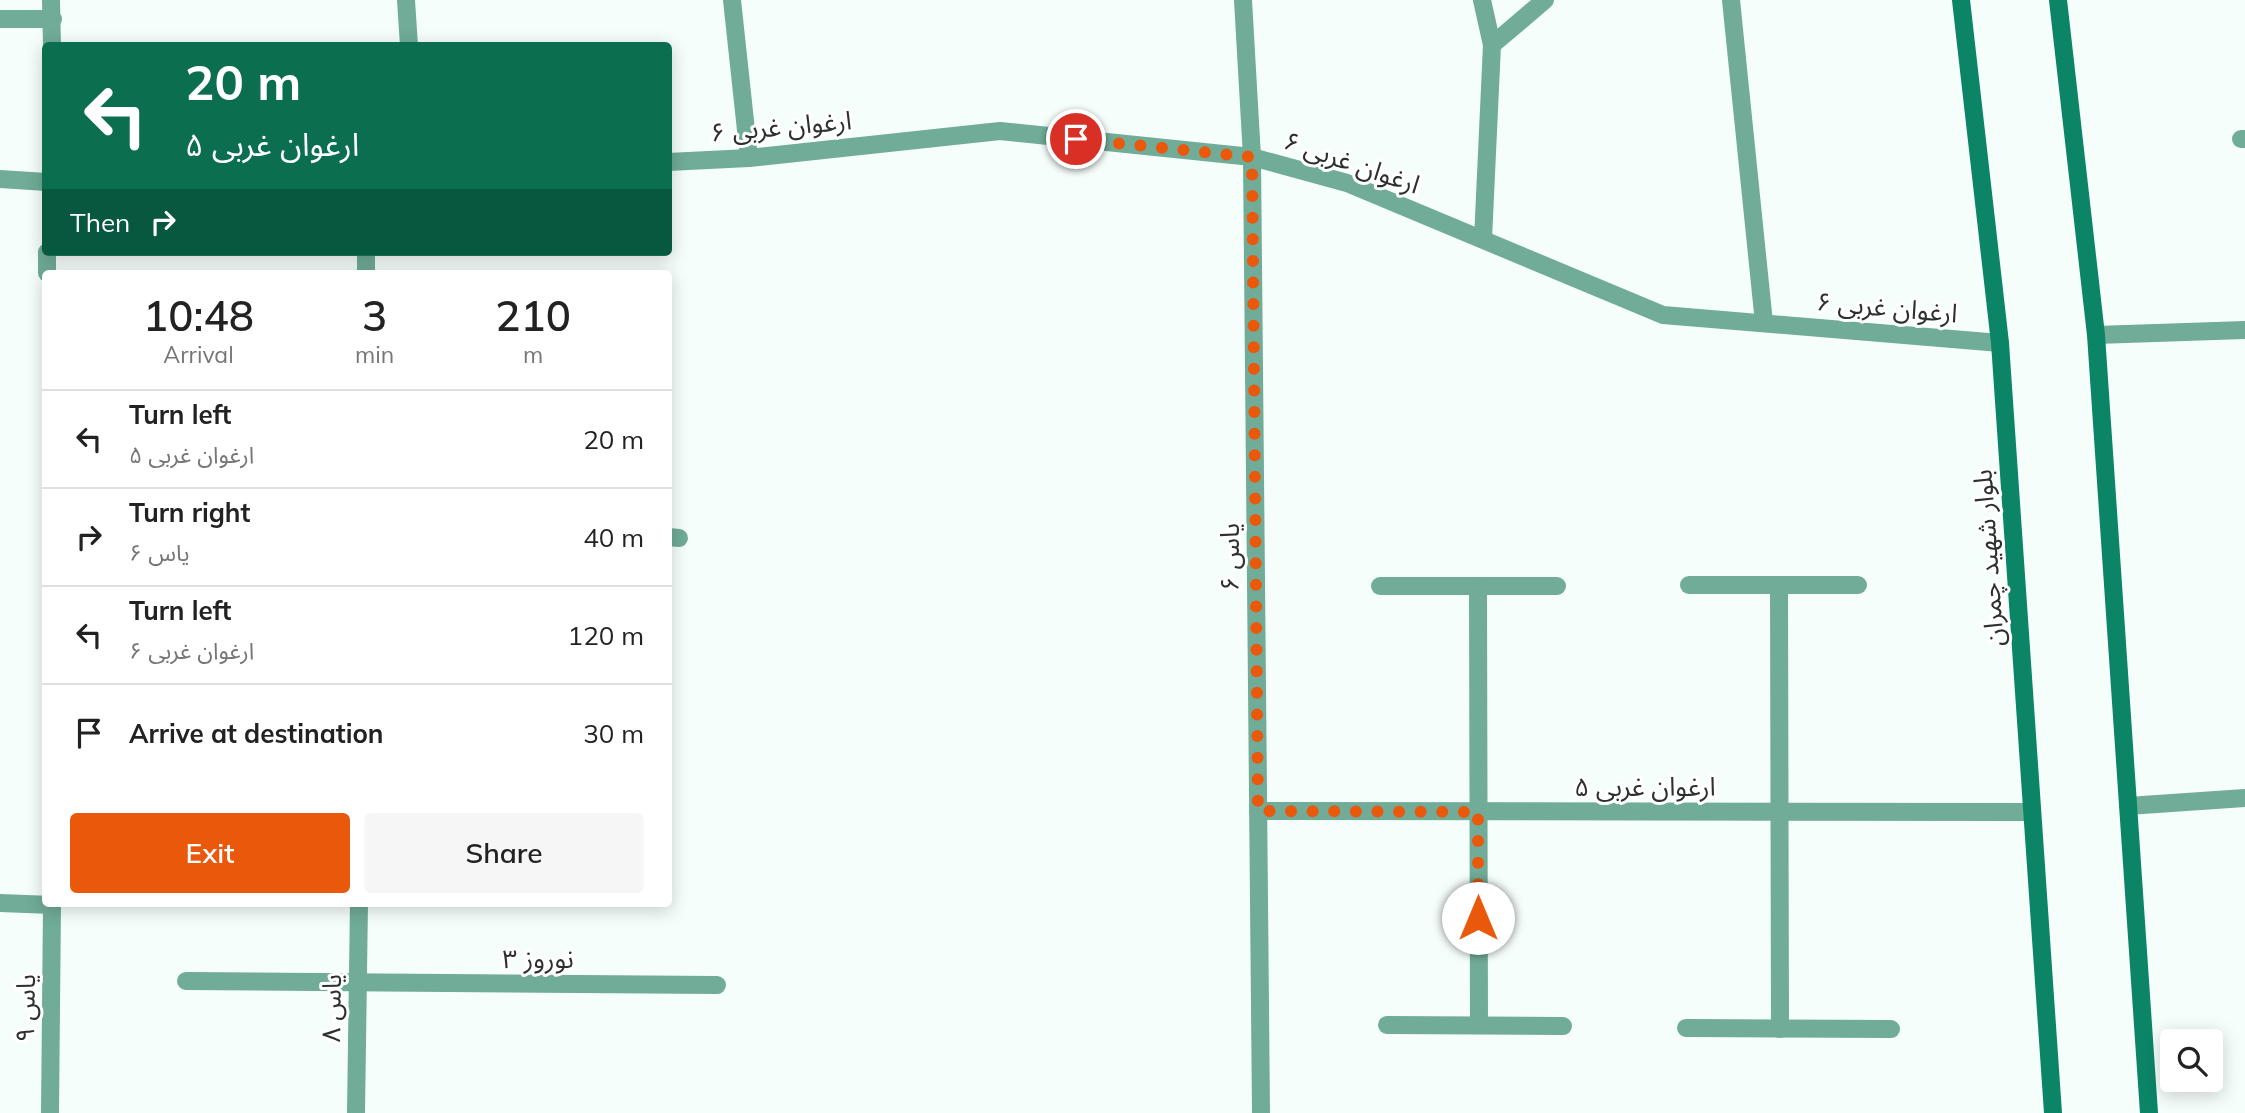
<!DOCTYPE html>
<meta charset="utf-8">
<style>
body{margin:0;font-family:Mulish,"Noto Sans Arabic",sans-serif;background:#f6f6f6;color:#222;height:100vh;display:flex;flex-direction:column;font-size:26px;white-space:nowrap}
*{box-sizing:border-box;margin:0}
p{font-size:23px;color:#767676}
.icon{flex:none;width:38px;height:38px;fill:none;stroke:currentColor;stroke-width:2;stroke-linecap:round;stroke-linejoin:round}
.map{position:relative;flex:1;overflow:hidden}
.panel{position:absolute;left:42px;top:270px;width:630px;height:637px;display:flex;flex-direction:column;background:#fff;border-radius:7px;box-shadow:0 4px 18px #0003}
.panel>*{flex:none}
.top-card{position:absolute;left:42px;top:42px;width:630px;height:214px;border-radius:7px;box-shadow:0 4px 18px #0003;background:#0b6e4f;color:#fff;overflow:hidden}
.controls{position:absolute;left:2160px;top:1029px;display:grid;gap:14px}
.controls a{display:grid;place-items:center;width:63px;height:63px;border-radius:7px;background:#fff;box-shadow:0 4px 18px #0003;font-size:35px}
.pin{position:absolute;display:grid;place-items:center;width:60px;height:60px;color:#fff;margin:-30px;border:4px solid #fff;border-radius:50%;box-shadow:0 2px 7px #0007}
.me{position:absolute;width:77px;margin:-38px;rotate:0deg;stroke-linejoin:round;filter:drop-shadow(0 0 5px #0008)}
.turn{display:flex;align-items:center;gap:24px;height:147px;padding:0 28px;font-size:32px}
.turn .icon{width:91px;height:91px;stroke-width:2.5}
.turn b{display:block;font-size:49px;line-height:60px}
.then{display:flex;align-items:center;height:66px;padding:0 28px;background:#0003;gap:14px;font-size:26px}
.eta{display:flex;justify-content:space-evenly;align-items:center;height:119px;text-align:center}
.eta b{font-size:42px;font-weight:600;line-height:49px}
.button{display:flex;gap:14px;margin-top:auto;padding:14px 28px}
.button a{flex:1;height:80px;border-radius:7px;background:#ea580c;color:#fff;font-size:28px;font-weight:600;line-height:80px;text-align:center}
.button a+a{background:#f6f6f6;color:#222}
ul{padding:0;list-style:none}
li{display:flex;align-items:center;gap:21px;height:98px;padding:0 28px;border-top:2px solid #e0e0e0}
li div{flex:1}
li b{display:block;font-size:26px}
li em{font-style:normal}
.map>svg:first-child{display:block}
</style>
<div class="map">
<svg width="2245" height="1113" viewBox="0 0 2245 1113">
<rect width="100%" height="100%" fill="#f6fefb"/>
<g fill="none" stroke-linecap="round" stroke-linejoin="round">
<g stroke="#70ac97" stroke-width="18">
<polyline points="51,0 52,46"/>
<polyline points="406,0 409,46"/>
<polyline points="732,0 749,158"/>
<polyline points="1243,0 1252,157 1261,1113"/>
<polyline points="1482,0 1492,45"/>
<polyline points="1731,0 1764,323"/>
<polyline points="0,19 53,19"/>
<polyline points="2241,139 2245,139"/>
<polyline points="668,162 749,158 1000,131 1252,157 1347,183 1663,315 2000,343"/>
<polyline points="0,179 46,182"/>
<polyline points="1483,239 1492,45 1545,0"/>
<polyline points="47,252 47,273"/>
<polyline points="366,273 366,252"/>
<polyline points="2096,335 2245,330"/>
<polyline points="668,537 679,538"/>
<polyline points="1689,585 1858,585"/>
<polyline points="1779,585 1780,1029"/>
<polyline points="1380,586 1557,586"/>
<polyline points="1478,586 1479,1025"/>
<polyline points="2128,806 2245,798"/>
<polyline points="1258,811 2032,812"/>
<polyline points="0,903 52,905"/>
<polyline points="186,981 717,985"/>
<polyline points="1387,1025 1563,1026"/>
<polyline points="1686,1028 1891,1029"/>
<polyline points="50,1113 52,903"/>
<polyline points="356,1113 359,903"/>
</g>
<g stroke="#0c8567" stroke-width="18">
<polyline points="1961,0 2000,343 2053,1113"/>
<polyline points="2058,0 2096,335 2149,1113"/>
</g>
</g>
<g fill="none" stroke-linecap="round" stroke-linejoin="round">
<polyline stroke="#ea580c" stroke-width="12" stroke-dasharray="0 21.6" points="1076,139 1252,157 1258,811 1478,812 1478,918"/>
</g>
<g text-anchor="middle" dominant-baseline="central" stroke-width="6" stroke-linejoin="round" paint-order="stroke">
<g font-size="26" fill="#2d302f" stroke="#fff">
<text transform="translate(781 126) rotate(-5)">ارغوان غربی ۶</text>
<text transform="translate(1352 162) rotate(19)">ارغوان غربی ۶</text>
<text transform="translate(1887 307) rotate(5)">ارغوان غربی ۶</text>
<text transform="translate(1229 557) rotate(-90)">یاس ۶</text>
<text transform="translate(1988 558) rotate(-94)">بلوار شهید چمران</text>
<text x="1645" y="786">ارغوان غربی ۵</text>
<text x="538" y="958">نوروز ۳</text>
<text transform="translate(25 1008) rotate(-89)">یاس ۹</text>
<text transform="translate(331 1008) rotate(-89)">یاس ۸</text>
</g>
</g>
</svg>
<div class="controls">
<a><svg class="icon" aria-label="search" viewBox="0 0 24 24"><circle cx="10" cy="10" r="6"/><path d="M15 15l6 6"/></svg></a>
</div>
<div class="pin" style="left:1076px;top:139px;background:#d93025"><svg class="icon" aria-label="arrive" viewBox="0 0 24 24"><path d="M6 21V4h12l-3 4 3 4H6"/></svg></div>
<svg class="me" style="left:1478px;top:918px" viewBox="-20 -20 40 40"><circle r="19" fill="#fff"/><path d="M0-13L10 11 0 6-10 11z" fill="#ea580c"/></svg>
<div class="top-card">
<div class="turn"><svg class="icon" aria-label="left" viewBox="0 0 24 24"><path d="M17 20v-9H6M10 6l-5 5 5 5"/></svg><div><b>20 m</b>ارغوان غربی ۵</div></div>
<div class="then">Then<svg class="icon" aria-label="right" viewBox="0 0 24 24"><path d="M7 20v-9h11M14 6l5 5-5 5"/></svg></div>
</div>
<section class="panel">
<div class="eta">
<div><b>10:48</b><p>Arrival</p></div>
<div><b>3</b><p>min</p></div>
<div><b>210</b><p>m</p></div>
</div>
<ul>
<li><svg class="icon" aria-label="left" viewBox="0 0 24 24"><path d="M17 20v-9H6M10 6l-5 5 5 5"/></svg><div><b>Turn left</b><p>ارغوان غربی ۵</p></div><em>20 m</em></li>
<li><svg class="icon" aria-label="right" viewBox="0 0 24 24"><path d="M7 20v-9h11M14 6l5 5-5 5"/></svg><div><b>Turn right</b><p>یاس ۶</p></div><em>40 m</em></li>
<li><svg class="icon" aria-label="left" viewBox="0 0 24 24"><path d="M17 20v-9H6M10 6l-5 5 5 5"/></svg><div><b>Turn left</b><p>ارغوان غربی ۶</p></div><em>120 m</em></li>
<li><svg class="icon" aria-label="arrive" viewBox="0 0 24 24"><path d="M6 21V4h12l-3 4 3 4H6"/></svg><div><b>Arrive at destination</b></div><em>30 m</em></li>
</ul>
<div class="button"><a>Exit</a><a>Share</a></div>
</section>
</div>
